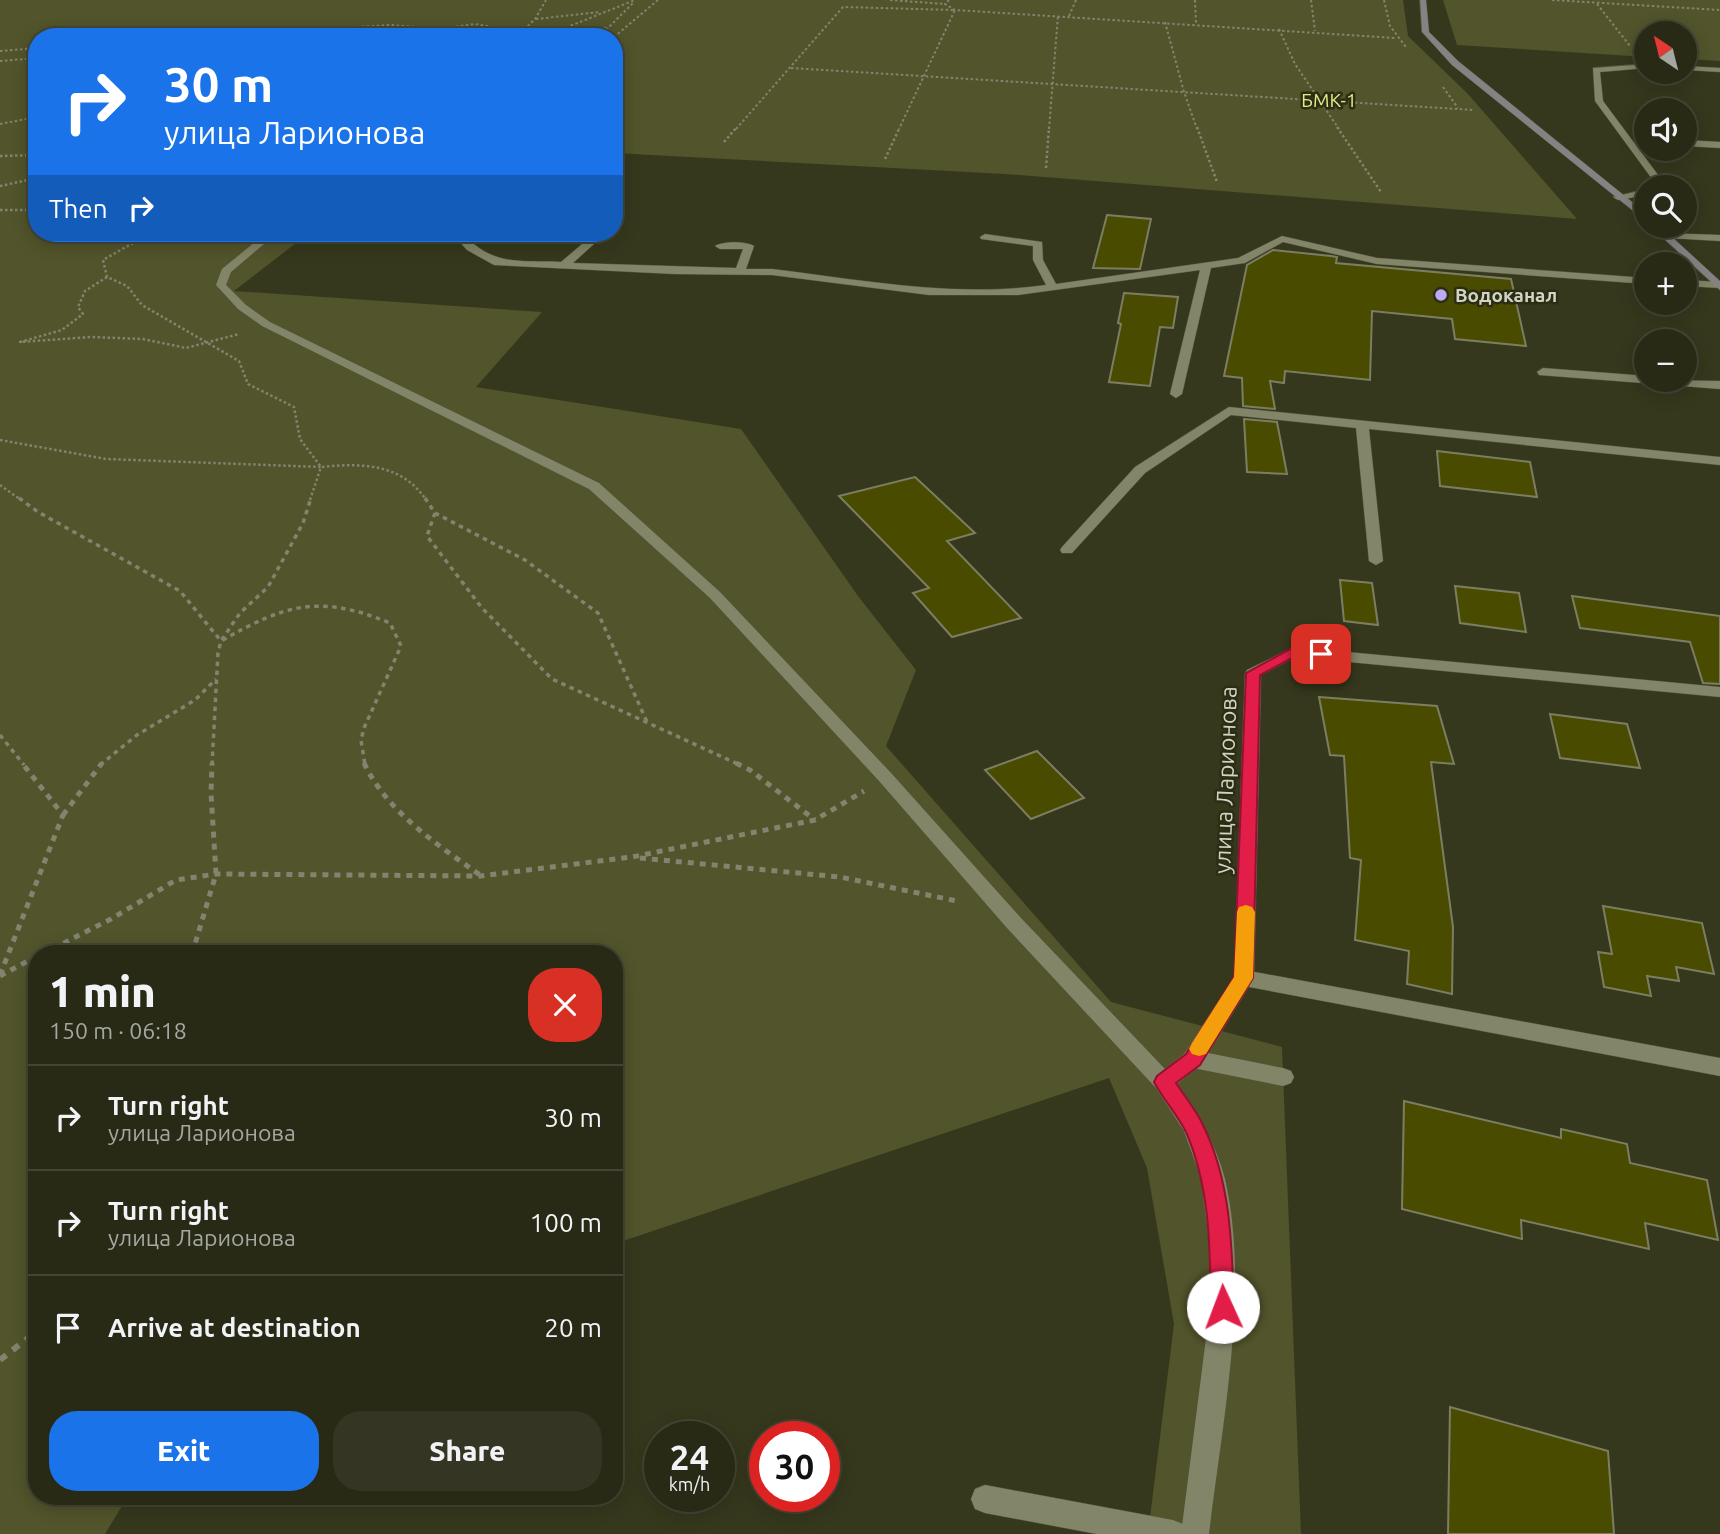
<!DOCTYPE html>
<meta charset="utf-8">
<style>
body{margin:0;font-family:Ubuntu,sans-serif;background:#343623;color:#f1f3f6;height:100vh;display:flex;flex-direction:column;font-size:26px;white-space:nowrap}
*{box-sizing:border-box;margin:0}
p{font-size:23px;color:#a5a7a1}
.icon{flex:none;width:38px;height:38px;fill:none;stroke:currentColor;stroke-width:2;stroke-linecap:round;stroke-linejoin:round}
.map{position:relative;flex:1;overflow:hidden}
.sheet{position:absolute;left:28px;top:945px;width:595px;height:560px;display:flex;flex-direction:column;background:#282a16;border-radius:28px;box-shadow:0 4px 18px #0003,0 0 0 2px #444635}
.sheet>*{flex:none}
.hud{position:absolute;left:28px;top:28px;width:595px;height:214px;border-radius:28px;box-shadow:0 4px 18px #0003,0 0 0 2px #444635;background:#1a73e8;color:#fff;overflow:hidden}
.needle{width:46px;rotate:325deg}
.buttons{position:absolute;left:1634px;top:21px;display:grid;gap:14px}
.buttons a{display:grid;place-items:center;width:63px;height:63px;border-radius:50%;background:#282a16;box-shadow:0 4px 18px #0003,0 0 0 2px #444635;font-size:35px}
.speed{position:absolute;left:644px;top:1421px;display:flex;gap:14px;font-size:35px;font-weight:700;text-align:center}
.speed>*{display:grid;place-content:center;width:91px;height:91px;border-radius:50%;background:#282a16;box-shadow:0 4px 18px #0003,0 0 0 2px #444635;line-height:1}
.speed small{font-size:18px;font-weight:400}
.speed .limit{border:10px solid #d22;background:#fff;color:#111}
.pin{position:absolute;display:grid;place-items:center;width:60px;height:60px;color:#fff;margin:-30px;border-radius:14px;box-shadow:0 4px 10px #0006}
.me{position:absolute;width:77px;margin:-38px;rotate:358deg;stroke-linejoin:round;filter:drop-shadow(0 0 5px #0008)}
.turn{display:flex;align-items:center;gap:24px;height:147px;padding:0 21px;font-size:32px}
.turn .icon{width:91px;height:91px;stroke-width:2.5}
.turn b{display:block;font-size:49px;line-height:60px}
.then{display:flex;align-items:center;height:66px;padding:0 21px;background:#0003;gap:14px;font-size:26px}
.round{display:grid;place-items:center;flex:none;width:74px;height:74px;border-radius:28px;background:#343623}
.summary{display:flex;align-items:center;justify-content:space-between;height:119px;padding:0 21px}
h1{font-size:42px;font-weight:800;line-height:52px}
.cta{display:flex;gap:14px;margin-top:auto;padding:14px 21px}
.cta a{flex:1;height:80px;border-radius:28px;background:#1a73e8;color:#fff;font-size:28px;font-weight:800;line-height:80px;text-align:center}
.cta a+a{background:#343623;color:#f1f3f6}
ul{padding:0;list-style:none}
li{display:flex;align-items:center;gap:21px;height:105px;padding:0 21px;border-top:2px solid #444635}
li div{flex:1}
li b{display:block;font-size:26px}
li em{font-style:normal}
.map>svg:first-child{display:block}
</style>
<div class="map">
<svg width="1720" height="1534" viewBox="0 0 1720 1534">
<rect width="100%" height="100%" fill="#36381d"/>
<g fill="#52542b">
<polygon points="0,0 1403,0 1408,36 1467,93 1577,219 1005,174 614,153 614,37 37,37 37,233 309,233 234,291 542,312 476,387 741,429 858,596 916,670 886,746 1111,1002 1282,1047 1301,1534 1148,1534 1174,1324 1147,1168 1109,1078 614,1244 614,954 37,954 37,1496 128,1496 105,1534 0,1534"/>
<polygon points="1443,0 1720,0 1720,61 1685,59 1685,33 1647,33 1647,57 1457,45"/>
</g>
<g fill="#494b00" stroke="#7c7e61" stroke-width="2">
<polygon points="1107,215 1151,219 1140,269 1093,268"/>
<polygon points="1273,250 1331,256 1337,257 1336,263 1511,279 1526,346 1455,339 1452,319 1372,311 1370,380 1285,371 1284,383 1270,381 1275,409 1243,406 1242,378 1224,376 1247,265"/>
<polygon points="1124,293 1178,297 1173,328 1160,327 1150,386 1109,382 1121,324 1118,323"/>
<polygon points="1244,419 1277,422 1287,474 1247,472"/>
<polygon points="1437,451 1530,462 1537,497 1440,486"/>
<polygon points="915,477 975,533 947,541 1021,618 952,637 913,593 929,588 839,496"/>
<polygon points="1340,580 1372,583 1378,625 1344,621"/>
<polygon points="1455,586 1519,593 1526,632 1460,623"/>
<polygon points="1572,596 1720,616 1720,684 1703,683 1690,642 1580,628"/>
<polygon points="1319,697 1437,706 1454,764 1431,762 1453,927 1452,994 1407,984 1409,951 1355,940 1361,860 1350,858 1344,756 1330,755"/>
<polygon points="1550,714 1627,724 1640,768 1560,758"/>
<polygon points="1037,751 1084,798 1031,819 985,770"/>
<polygon points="1603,906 1702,923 1714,974 1676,967 1679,981 1647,976 1651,996 1604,987 1598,952 1612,954"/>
<polygon points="1404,1101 1561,1138 1561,1129 1627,1144 1630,1163 1707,1180 1718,1240 1645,1223 1649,1249 1521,1220 1522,1239 1402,1209"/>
<polygon points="1450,1407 1608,1451 1614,1534 1448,1534"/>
</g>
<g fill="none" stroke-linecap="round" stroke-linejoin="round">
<defs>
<g id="lane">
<path d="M 452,233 L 462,233 C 494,267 518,260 561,262 L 595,233 L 606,233 L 573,263 L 736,268 L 743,249 L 720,249 L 715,246 C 724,241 745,241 754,246 L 746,269 L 772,269 C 863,280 954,298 1046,285 L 1033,260 L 1033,246 L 981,239 L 980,237 L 985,234 L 1042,242 L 1043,260 L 1056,284 L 1238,258 L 1282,236 L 1377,258 L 1647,278 L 1647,284 L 1377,264 L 1283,242 L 1245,263 L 1211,268 L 1182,394 L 1176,398 L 1170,394 L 1200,270 L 1018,295 L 929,295 L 772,275 L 674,274 L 494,265 L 467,250 Z"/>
<polygon points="1685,280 1719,282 1720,288 1685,286"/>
<polygon points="1543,368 1647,376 1647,380 1720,381 1720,389 1539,375 1537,372"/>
<polygon points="1229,407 1720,457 1720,465 1369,429 1383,561 1376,565 1369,561 1356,428 1231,415 1145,473 1072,553 1062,553 1060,550 1062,547 1135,467"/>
<polygon points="1244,970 1720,1058 1720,1076 1244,986 1237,983 1234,978 1237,973"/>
<polygon points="1193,1050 1283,1068 1291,1071 1294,1077 1291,1083 1283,1086 1193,1068 1185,1065 1182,1059 1185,1053"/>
<polygon points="985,1485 1173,1520 1183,1524 1187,1534 1097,1534 985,1513 975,1509 971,1499 975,1489"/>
</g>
<g id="street">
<polygon points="1647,64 1647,68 1600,72 1603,101 1667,187 1658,187 1595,101 1593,68"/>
<polygon points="1685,66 1720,68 1720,72 1685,70"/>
<polygon points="1685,140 1720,142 1720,148 1685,146"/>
<polygon points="1647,189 1647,195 1618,200 1613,197"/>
<path d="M 266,233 L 277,233 L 231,272 L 226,285 L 246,305 L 270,322 L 599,483 L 720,592 L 892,774 L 1021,918 L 1165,1069 L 1185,1053 L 1234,977 L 1245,673 L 1247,670 L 1294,647 L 1720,687 L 1720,697 L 1296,657 L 1261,675 L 1254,978 L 1201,1065 L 1177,1084 C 1197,1113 1216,1144 1225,1179 C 1250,1287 1222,1424 1209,1534 L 1181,1534 L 1210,1307 L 1209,1242 L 1201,1178 L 1184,1131 L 1156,1088 L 1007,928 L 880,782 L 710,598 L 589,489 L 262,326 L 238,309 L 216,285 L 222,269 Z"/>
<polygon points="1663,233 1720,235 1720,241 1667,238 1662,235"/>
</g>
<g id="secondary">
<polygon points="1420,0 1426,0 1429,32 1458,61 1647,214 1647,222 1452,65 1422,32"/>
<polygon points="1650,226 1660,226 1720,281 1720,290"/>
</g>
</defs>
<use href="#lane" stroke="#54553e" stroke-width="1"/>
<use href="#street" stroke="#54553e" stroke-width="1"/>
<use href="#secondary" stroke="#54553e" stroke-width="1"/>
<g stroke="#82846f" stroke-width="2" stroke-dasharray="2.5 2.5" stroke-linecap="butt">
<polyline points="890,0 945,4"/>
<polyline points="949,0 945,4 955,10 1395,38"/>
<polyline points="1195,0 1196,23"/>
<polyline points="1311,0 1315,31"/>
<polyline points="1384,0 1390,26 1406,47"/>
<polyline points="1552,0 1720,10"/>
<polyline points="1597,4 1630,46"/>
<polyline points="1069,16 1076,0"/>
<polyline points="536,19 600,12"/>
<polyline points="1165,22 1184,92 1197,129"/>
<polyline points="446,28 475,24 522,32 535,19 546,0"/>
<polyline points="1279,29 1295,64 1339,129"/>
<polyline points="564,30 608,28"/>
<polyline points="430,35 452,37"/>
<polyline points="187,37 391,25 482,32 494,37"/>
<polyline points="365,37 437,31"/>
<polyline points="524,37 522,32 560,30 635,0"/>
<polyline points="599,37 633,3"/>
<polyline points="614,37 658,0"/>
<polyline points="0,51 37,48"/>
<polyline points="0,61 37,58"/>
<polyline points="791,68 1474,110"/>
<polyline points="1443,87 1458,108"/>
<polyline points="0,124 37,117"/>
<polyline points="736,129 843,7 955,10 899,129"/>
<polyline points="1049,129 1058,15"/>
</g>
<g stroke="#82846f" stroke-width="2.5" stroke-dasharray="2.5 2.5" stroke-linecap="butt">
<polyline points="1197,127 1217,182"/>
<polyline points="1337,127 1381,192"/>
<polyline points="724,142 737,127"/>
<polyline points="0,156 37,155"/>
<polyline points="885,159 900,127"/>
<polyline points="1046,168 1049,127"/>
<polyline points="0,186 37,178"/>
<polyline points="0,210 37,210"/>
<polyline points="125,233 140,239"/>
<path d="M 144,233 L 140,239 L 103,260 L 107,277 L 127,286 L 142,305 L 239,361 L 248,384 L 294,407 L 300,439 L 321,467 C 361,463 402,463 426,500"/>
<polyline points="107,277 85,291 78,307 83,314 62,330 20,342 91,337 143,339 186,348 239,334"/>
<polyline points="0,440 106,459 321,467 310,500"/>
<polyline points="0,485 21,500"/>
</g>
<g stroke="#82846f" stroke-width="3.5" stroke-dasharray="4.5 4.5" stroke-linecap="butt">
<polyline points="19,498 38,512 180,591 221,641 240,613 268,587 303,523 311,498"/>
<polyline points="425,498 435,513 427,536 482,608 552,679 740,765"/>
<polyline points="435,513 525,560 598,613 647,722"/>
<polyline points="0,735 24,765"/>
<polyline points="100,765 137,735 195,700 216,679"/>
<path d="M 212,765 L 218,653 L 221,641 C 286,604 319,594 390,623 L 401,646 L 364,728 L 361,740 L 365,765"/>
</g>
<g stroke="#82846f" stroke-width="5" stroke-dasharray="6 6" stroke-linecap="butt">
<path d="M 364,763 C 387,812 438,845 480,875"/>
<polyline points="736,763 750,770 815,820"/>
<polyline points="63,815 102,763"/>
<polyline points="640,858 840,877 957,901"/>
<polyline points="42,954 111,919 176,880 216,874 481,876 632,857 815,820 864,791"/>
<polyline points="192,954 216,874 211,793 212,763"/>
<polyline points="0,975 63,815 22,763"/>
<polyline points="0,976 37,956"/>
</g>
<polyline stroke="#82846f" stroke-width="6" stroke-dasharray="8 8" stroke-linecap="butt" points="0,1360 37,1331"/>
<use href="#lane" fill="#838568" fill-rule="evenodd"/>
<use href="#street" fill="#838568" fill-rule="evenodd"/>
<use href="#secondary" fill="#868183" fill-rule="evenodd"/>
</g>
<path fill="#e11d48" stroke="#92132f" stroke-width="2" d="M 1294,647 L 1321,650 L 1328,654 L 1321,659 L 1296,656 L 1260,675 L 1253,978 L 1200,1065 L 1176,1083 C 1185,1097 1196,1110 1203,1125 C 1231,1182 1232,1245 1234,1307 L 1231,1314 L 1223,1317 L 1215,1314 L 1211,1307 C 1210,1247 1210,1187 1186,1132 C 1177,1114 1163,1099 1154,1082 L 1157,1076 L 1186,1054 L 1234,977 L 1246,673 Z"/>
<polygon fill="#f59e0b" points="1246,905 1252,907 1255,912 1253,978 1206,1054 1199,1056 1192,1054 1189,1049 1192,1043 1234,977 1237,912 1239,907"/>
<circle fill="#bda9f5" stroke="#2c2d13" stroke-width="2.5" cx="1441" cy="295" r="7"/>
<g text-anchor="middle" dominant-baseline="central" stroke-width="5" stroke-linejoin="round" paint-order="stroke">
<g font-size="19" fill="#e3e88a" stroke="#2c2d13">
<text x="1329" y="100">БМК-1</text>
</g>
<g font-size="19" font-weight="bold" fill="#d1d3c3" stroke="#2c2d13" text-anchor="start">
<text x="1455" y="295">Водоканал</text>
</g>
<g font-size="23" fill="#d1d3c3" stroke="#2c2d13">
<text transform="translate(1225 780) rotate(-88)">улица Ларионова</text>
</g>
</g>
</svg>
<div class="buttons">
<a><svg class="needle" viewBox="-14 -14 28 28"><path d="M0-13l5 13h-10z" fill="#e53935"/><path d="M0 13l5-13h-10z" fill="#a5a7a1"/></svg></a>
<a><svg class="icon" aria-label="sound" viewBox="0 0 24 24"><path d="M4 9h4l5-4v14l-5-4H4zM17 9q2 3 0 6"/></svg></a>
<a><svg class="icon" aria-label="search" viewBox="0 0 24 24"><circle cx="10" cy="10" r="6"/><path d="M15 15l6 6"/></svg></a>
<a>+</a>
<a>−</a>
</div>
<div class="speed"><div>24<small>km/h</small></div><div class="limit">30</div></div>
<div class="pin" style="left:1321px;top:654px;background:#d93025"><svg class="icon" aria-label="arrive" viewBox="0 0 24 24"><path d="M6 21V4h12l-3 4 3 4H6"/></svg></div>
<svg class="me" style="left:1223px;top:1307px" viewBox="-20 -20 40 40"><circle r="19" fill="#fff"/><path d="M0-13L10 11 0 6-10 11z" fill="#e11d48"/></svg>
<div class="hud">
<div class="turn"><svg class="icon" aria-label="right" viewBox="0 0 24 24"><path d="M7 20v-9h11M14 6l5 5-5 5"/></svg><div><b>30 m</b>улица Ларионова</div></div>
<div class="then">Then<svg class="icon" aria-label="right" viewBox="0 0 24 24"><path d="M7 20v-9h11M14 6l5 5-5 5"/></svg></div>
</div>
<section class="sheet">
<div class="summary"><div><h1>1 min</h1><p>150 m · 06:18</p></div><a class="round" style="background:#d93025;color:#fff"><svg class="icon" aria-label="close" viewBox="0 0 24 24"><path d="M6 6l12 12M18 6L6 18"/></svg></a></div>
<ul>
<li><svg class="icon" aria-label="right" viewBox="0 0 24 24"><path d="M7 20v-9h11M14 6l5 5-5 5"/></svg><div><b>Turn right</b><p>улица Ларионова</p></div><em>30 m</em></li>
<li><svg class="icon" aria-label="right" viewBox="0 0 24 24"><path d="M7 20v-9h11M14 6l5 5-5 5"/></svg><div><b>Turn right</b><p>улица Ларионова</p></div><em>100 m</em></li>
<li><svg class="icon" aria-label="arrive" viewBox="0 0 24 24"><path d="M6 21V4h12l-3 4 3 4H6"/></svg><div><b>Arrive at destination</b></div><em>20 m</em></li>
</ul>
<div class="cta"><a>Exit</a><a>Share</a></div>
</section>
</div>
